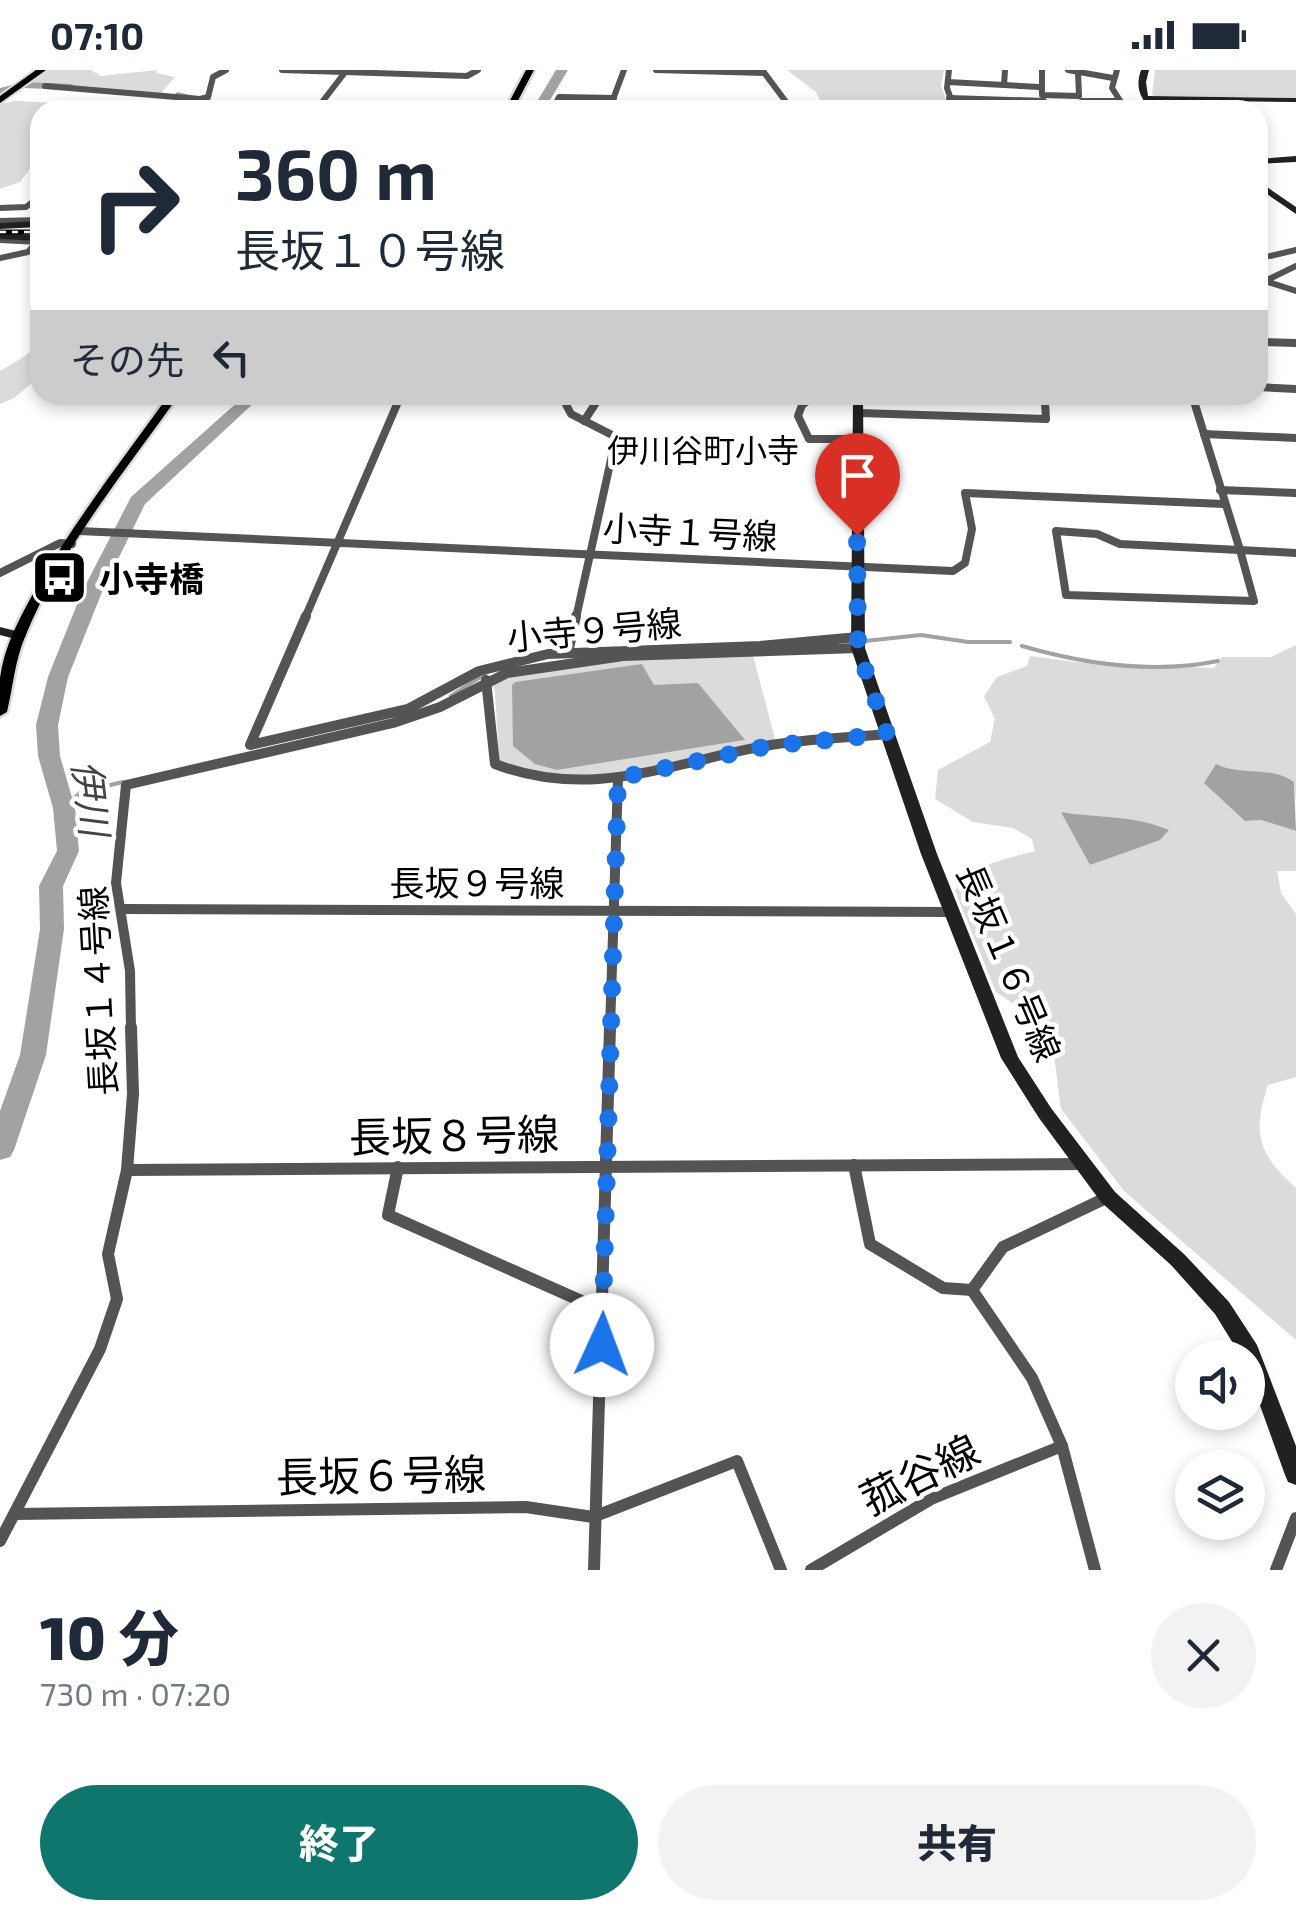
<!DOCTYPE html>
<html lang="ja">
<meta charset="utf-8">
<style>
body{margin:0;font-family:"Exo 2","Noto Sans JP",sans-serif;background:#f2f2f3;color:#1f2937;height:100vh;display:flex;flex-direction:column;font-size:38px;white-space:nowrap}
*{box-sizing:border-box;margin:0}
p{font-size:32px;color:#747a83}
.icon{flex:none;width:55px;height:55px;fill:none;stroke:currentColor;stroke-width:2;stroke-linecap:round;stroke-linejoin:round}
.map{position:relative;height:1500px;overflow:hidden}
.panel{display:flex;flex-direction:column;background:#fff;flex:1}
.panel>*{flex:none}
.banner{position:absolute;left:30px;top:30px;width:1238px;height:305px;border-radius:30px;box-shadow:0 5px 15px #0003;background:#fff;color:#1f2937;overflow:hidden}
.controls{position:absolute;left:1175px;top:1270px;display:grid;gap:20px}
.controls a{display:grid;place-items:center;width:90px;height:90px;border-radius:50%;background:#fff;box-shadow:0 5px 15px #0003;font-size:50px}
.pin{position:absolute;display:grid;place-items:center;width:85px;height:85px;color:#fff;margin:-102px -42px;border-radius:50% 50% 50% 0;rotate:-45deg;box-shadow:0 0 10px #0007}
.pin .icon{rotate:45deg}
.me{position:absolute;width:110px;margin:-55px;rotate:2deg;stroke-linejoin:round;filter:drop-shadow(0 0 8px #0008)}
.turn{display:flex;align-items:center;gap:35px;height:210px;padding:0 40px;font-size:45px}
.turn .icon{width:130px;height:130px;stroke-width:2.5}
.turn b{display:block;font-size:70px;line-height:85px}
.then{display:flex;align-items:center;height:95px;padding:0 40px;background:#0003;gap:20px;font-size:38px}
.round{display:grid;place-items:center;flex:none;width:105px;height:105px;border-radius:52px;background:#f2f2f3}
.headline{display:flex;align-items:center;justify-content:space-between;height:170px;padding:0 40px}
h1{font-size:60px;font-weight:800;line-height:75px}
.cta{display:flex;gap:20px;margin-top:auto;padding:20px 40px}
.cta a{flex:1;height:115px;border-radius:60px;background:#0f766e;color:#fff;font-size:40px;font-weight:800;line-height:115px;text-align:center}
.cta a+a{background:#f2f2f3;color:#1f2937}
.status{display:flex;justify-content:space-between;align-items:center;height:70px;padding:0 50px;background:#fff;direction:ltr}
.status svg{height:28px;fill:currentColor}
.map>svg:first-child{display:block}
</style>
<div class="status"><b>07:10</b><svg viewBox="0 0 49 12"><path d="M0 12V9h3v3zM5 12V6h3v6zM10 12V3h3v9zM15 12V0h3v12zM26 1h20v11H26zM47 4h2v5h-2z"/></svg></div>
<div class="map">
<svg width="1296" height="1500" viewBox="0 0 1296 1500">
<rect width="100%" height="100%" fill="#fff"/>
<g fill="#dbdbdb" fill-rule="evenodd">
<polygon points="49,0 91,0 101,6 157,0 156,3 175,7 161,23 28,14"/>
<polygon points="787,0 944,0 941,16 950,40 812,40 821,33 816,22"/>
<polygon points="1155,0 1296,0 1296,28 1156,26 1152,25"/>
<polygon points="15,31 112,36 104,40 40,40 40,85 20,112 0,119 0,34"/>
<path d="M 40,271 L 40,306 L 14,328 L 0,334 L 0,301 C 13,293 32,284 40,271 Z"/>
<path d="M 1296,575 L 1296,733 L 1294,712 C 1271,695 1241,707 1216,695 L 1245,751 L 1261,750 L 1296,761 L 1296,801 L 1277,801 L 1281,823 L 1296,844 L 1296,1007 L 1268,1015 C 1252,1062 1258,1085 1296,1118 L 1296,1270 L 1124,1121 L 1061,1039 L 1054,985 L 1023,940 L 996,922 L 955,821 C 970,794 1007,789 1035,781 L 1032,769 L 1013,758 L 973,752 L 935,729 L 938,700 L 990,672 L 995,649 L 984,626 L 997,607 L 1027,596 L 1030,586 L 1075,592 L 1214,598 L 1222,587 L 1271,587 ZM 1062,742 C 1096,748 1140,746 1169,760 L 1091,795 Z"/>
<path d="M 753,586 L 775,669 L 623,703 L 543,708 L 499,691 L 495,622 L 490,610 L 632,589 ZM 642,594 L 654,616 L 745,670 L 557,700 Z"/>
</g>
<g fill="#a2a2a2">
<polygon points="642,594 654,615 698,613 745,670 557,700 535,694 513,676 512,615 515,612"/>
<path d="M 1216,694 C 1242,707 1271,695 1294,712 L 1296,761 L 1261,750 L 1245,751 L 1204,713 Z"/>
<path d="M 1061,742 C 1097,748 1136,745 1169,760 L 1160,770 L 1090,795 Z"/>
</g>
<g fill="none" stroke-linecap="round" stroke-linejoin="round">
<g stroke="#a2a2a2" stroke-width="4">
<polyline points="865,571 921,565 968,572 1010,572"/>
<path d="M 1022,576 C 1084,594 1154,604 1218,591"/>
<polyline points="451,626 485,604"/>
<polyline points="64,738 81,722 123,712"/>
</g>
<g fill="#a2a2a2" fill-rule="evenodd">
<polygon points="556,0 568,0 544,40 532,40"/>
<polygon points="24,12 71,14 77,17 71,20 24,18 0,24 0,18"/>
<polygon points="177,22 213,30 215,40 203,40 203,34 173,27"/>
<polygon points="236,325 253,325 257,330 145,434 102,522 68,607 58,655 60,686 75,738 79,781 63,816 64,859 46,985 14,1080 10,1087 0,1090 0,1041 20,985 40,859 39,816 57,781 53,738 38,686 36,655 48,607 82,522 131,427 240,330"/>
</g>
<defs>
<g id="primary">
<polygon points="526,0 534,0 513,40 505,40"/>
<path d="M 169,325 L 179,325 C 125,402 61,478 25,567 C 15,590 13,617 7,642 L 0,646 C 0,634 0,620 0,608 C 4,577 19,549 34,522 C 73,453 122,390 169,325 Z"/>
</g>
<polygon id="highway" points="36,0 46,0 0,33 0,26"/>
</defs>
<use href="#primary" stroke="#dbdbdb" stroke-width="5"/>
<use href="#highway" stroke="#dbdbdb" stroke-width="4"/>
<g stroke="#545454" stroke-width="6">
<polyline points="282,0 467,6 478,0"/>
<polyline points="656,0 764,3"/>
<polyline points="949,0 947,18 955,40"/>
<polyline points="1042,0 1042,25 1079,26 1078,2"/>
<polyline points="1068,0 1113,8"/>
<polyline points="1117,0 1112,18 1126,40"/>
<polyline points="763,1 792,40"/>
<polyline points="948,12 1039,17"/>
<polyline points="1004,15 1005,0"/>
<polyline points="45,16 200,29"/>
<polyline points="949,28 1044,31 1050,40"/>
<polyline points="612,32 624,0"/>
<polyline points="514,35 625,40"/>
<polyline points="553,39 559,27 614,28"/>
<polyline points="204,40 200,29 208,27 213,7 226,0"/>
<polyline points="316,40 346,1"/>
<polyline points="407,40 434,34 459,40"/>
<polyline points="1087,40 1082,31 1119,31"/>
<polyline points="0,138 26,137 40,126"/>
<polyline points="0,151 40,150"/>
<polyline points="0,170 39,172"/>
<polyline points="1270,186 1296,180"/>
<polyline points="0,188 28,182 36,172"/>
<polyline points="1296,196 1265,211 1296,221"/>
</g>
<g stroke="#545454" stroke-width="8">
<polyline points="1258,272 1296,273"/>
<polyline points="1258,317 1296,319"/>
<polyline points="561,325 571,344 616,367 576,548"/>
<polyline points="815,325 802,335 798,346 809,369 857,369"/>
<polyline points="1192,325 1240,480 1296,483"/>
<polyline points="859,343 1046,349 1045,332 1053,325"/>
<polyline points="584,351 601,325"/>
<polyline points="1204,364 1296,368"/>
<polyline points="1220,420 1296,423"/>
<polyline points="79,461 953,501 965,493 972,459 965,423 1224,434"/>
<polygon points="1056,461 1097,464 1120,474 1240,480 1254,531 1066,525"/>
<polyline points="0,503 60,473 72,474"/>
<polyline points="305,548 401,325"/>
</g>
<g stroke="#545454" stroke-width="10">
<polyline points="306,546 250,675 408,639 479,601 548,584 760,576 858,567"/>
<polyline points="568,583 576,546"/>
<path d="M 486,610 L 495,694 C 591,731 670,693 765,676 C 805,669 846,668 887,664"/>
<polyline points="123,839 951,842"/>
<polyline points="131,959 130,901 116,813 126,715 393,653 440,637 507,603 623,586 858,578"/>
<polyline points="610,959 618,708"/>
</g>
<g stroke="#545454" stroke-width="12">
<polyline points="854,1095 870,1174 943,1218 972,1220"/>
<polyline points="398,1097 388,1145 604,1241"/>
<polyline points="127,1100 1081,1094"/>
<polyline points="972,1220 1032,1308 1062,1376 1095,1500"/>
<polyline points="972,1220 1003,1177 1108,1127"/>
<polyline points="15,1444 526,1437 593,1447 737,1391 781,1500"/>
<polyline points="0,1471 100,1279 117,1229 108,1184 127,1100 133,1024 131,957"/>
<polyline points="594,1500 610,957"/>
<polyline points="811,1500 931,1429 1062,1376"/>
<polyline points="1276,1500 1296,1448"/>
</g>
<g fill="#212121" fill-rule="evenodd">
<path d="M 1141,0 L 1149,0 L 1146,12 L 1148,26 L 1296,28 L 1296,32 L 1151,30 L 1159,40 L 1151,40 C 1140,27 1135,18 1141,0 Z"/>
<polygon points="1296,86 1296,92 1258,94 1258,89"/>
<polygon points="1258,111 1296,137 1296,144 1258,118"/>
<polygon points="40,151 40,157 0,159 0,153"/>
<polygon points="0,163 40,165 40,171 0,169"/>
<polygon points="853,325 863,325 865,578 937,784 1018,987 1051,1038 1115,1122 1185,1185 1229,1232 1257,1275 1296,1376 1296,1415 1288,1412 1285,1405 1248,1302 1248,1288 1242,1288 1215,1244 1171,1195 1101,1132 1039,1048 1001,988 921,784 851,578"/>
<polygon points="0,557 24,563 26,566 19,570 0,565"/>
</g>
<use href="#primary" fill="#000" fill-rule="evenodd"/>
<use href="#highway" fill="#000" fill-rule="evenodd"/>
<defs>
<polyline id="rail" points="0,162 40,162"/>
</defs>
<use href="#rail" stroke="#000" stroke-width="5"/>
<use href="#rail" stroke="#fff" stroke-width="2.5" stroke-dasharray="6" stroke-linecap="butt"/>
</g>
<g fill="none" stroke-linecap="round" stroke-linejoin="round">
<polyline stroke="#1a73e8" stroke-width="18" stroke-dasharray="0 32.4" points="602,1275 618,708 768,676 887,664 858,578 857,465"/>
</g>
<defs>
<symbol id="bus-square" viewBox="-11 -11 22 22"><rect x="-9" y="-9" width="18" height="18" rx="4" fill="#000" stroke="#fff"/><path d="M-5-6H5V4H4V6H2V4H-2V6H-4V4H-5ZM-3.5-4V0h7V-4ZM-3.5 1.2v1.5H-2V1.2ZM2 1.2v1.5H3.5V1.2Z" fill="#fff"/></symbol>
</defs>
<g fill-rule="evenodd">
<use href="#bus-square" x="28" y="476" width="63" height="63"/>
</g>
<g text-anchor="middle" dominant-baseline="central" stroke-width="9" stroke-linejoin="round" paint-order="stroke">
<g font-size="32" fill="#000" stroke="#fff">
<text x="703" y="379">伊川谷町小寺</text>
</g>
<g font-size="35" fill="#000" stroke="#fff">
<text transform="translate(690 461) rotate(3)">小寺１号線</text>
<text transform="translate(594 559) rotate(-5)">小寺９号線</text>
<text x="477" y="812">長坂９号線</text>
<text transform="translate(1010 892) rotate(67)">長坂１６号線</text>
<text transform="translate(97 921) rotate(-93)">長坂１４号線</text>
</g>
<g font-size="35" font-weight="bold" fill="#000" stroke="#fff" text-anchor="start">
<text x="99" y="508">小寺橋</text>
</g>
<g font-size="38" font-style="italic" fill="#434343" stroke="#fff">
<text transform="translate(92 728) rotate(83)">伊川</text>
</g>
<g font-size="42" fill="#000" stroke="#fff">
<text transform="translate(454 1064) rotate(-1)">長坂８号線</text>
<text transform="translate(919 1403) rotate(-26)">菰谷線</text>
<text transform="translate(381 1404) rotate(-1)">長坂６号線</text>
</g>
</g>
</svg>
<div class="controls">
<a><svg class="icon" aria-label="sound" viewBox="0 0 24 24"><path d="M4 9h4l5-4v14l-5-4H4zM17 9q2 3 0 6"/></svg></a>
<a><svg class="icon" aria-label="layers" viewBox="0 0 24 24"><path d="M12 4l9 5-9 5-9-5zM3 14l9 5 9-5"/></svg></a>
</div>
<div class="pin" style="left:857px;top:465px;background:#d93025"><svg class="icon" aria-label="arrive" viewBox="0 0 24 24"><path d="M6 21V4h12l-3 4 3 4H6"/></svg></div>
<svg class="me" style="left:602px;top:1275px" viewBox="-20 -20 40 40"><circle r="19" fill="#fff"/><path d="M0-13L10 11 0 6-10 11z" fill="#1a73e8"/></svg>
<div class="banner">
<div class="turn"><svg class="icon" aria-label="right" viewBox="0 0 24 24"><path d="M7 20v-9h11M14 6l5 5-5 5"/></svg><div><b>360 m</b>長坂１０号線</div></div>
<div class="then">その先<svg class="icon" aria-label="left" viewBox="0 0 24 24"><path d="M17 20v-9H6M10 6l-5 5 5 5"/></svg></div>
</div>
</div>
<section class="panel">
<div class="headline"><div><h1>10 分</h1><p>730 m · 07:20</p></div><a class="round"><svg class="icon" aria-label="close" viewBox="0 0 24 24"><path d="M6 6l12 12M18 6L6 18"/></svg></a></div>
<div class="cta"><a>終了</a><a>共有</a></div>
</section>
